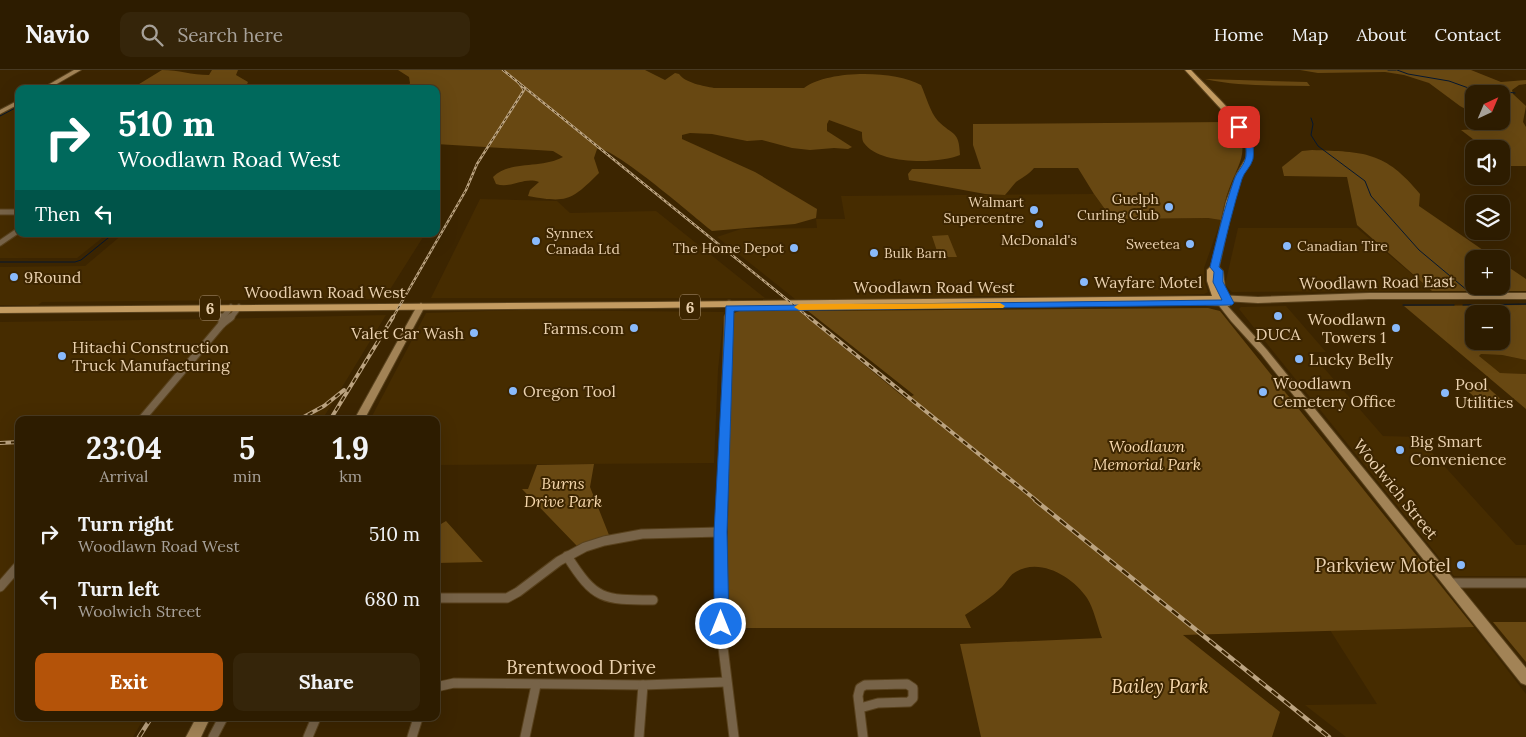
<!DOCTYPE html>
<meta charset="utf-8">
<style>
body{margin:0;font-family:Lora,serif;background:#35250a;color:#f1f3f6;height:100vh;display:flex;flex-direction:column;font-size:19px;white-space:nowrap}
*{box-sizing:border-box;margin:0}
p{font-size:16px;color:#a7a199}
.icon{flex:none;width:28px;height:28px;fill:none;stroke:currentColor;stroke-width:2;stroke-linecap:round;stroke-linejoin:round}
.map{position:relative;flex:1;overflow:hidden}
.panel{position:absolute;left:15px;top:346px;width:425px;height:305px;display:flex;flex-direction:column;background:#2d1c00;border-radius:10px;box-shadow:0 5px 20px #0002,0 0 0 1px #483a22}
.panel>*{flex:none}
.banner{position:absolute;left:15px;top:15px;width:425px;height:152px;border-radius:10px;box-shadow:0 5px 20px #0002,0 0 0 1px #483a22;background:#00695c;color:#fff;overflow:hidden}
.needle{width:32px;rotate:44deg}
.tools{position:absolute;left:1465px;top:15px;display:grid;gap:10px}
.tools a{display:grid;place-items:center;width:45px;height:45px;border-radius:10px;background:#2d1c00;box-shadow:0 5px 20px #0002,0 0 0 1px #483a22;font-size:25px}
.pin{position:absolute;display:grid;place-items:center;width:42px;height:42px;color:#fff;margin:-21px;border-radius:10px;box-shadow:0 2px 8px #0006}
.me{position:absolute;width:55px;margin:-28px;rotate:0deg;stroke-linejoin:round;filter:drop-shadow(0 0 4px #0008)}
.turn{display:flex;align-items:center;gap:18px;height:105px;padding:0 20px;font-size:22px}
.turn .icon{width:65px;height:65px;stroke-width:2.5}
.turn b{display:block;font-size:35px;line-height:42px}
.then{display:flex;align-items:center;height:48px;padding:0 20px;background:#0003;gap:10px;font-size:19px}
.eta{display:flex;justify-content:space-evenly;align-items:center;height:85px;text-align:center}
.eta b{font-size:30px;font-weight:700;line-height:35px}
.button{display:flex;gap:10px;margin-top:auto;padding:10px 20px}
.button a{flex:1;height:58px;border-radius:10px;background:#b45309;color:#fff;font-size:20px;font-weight:700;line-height:58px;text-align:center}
.button a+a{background:#35250a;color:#f1f3f6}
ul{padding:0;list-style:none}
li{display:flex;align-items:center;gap:15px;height:65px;padding:0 20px}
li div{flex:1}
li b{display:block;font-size:19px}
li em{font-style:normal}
header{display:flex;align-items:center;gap:30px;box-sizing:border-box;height:70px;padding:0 25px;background:#2d1c00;border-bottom:1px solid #483a22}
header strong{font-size:24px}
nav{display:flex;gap:28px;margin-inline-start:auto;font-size:18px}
.search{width:350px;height:45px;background:#35250a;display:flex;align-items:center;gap:12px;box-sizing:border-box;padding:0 18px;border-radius:10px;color:#a7a199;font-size:19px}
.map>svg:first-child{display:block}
</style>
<header>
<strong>Navio</strong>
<div class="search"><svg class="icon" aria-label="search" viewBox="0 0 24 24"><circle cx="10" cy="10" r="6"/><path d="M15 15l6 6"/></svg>Search here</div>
<nav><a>Home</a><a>Map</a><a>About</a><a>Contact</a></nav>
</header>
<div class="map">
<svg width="1526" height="667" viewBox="0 0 1526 667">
<rect width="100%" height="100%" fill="#3c2500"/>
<g fill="#462c00">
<polygon points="19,35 19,164 107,164 77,188 0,188 0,45"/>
<polygon points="1094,124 1112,149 1208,148 1221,150 1204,198 1204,211 1208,222 1204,224 1120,226 969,226 946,229 795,229 717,167 741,159 817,158 816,149 845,149 841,126"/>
<polygon points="480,129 557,131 570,143 656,141 765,228 431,228"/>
<polygon points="1238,158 1357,158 1432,221 1232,222 1225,215"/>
<polygon points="123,164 425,164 384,229 42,232 38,235 0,235 0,197 85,196"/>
<polygon points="1286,236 1326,282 1310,282 1383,366 1418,367 1516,475 1526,475 1526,506 1454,506 1239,239 1241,237"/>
<polygon points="521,240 724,242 718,300 714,393 436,395 436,350 370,350 426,243"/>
<polygon points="386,245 322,350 19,350 19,648 144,648 133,667 0,667 0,252 213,249"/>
<polygon points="1481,284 1502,285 1526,290 1526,304 1500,303 1480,288 1479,286"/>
<polygon points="1474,557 1526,624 1526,667 1346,667 1305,635 1377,634 1330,560"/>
</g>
<g fill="#684812" fill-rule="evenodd">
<path d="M 162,0 C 179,0 191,5 209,5 L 212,0 L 238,0 L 236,5 L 248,12 L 245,19 L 131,19 Z"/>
<path d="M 398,0 L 645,0 L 665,10 L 675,3 L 679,4 C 685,13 704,16 714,18 L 804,18 C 829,0 893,0 921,15 C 926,26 930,42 938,51 C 953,66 959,60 960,85 C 939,94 879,95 864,73 C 862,71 862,65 862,62 L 829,50 L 827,54 L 827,61 L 852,77 L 848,79 L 834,78 L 810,80 L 792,78 L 762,70 L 747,71 L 712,64 L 690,63 L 682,65 L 682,69 L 755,102 L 817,139 L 816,148 L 795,154 L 712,161 C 695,148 612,75 597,79 L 594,88 L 599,103 C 571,131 567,133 528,126 L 530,120 L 539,112 C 524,106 512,119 496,114 L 493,107 C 510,90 542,99 563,87 L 553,81 L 436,74 L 436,19 L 379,19 L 408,18 L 410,13 L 409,7 Z"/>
<polygon points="1300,0 1471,0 1501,12 1526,10 1526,14 1519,15 1512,20 1513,24 1526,36 1523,52 1526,57 1526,96 1510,96 1501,90 1501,79 1486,79 1461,60 1496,58 1486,51 1501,51 1501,24 1474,24 1474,44 1460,36 1429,13 1404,5 1385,2 1318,3"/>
<path d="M 1205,9 L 1307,12 L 1310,16 C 1275,15 1240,17 1205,9 Z"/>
<path d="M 1228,52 C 1254,76 1239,92 1229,119 C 1225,129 1223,140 1221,150 L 1208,148 L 1112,149 L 1094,124 L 1078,98 L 1034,98 C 1028,105 1023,107 1016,112 C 1012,116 1009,121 1005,125 L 985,124 L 909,110 L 908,104 L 912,99 L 981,99 L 973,75 L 973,54 Z"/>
<path d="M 1312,80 C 1364,82 1385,81 1420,124 L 1419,136 L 1496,189 L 1474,189 L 1474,216 L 1501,216 L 1501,192 L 1526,209 L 1526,221 L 1432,221 L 1357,155 L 1347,107 L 1284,106 L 1282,97 L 1302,81 Z"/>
<polygon points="948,165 957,187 939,187 932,166"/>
<path d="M 1526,235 L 1526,290 L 1502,285 L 1481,284 L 1479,286 L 1500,303 L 1526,304 L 1526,339 L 1404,236 ZM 1474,244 L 1501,244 L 1501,271 L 1474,271 Z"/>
<path d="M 1208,238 L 1220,241 L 1474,557 L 1183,565 L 1280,642 L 1272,667 L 981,667 L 960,574 L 1102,568 C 1097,555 1094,539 1087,528 C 1073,507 1039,486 1014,503 C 1009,506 1006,513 1002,517 C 991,528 978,536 965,545 L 971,558 L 734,558 C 725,552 728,535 727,524 L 730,300 L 734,243 L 742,240 L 798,240 L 906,329 L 914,325 L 808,241 Z"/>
<polygon points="1459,313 1483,313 1504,332 1480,332"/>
<polygon points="594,394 590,417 609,465 577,476 522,419 528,419 537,395"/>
<polygon points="446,451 480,489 483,492 436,493 436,457"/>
<polygon points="1493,552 1526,552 1526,592"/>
</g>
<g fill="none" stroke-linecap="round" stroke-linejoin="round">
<g stroke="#05172f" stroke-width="1">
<polyline points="1388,0 1396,0"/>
<polyline points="1397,0 1408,4 1449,11 1474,20 1482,19 1515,23"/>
<polyline points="0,46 19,36"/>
<polyline points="1311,48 1313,54 1311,65 1318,76 1365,111 1371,126 1419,180 1468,221"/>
<polyline points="0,192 75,192 81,190 113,164"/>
<polyline points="1403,235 1454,235"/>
<polyline points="1463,235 1526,234"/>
</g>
<defs>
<g id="street-far2">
<polyline points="0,142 19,142"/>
<polyline points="0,173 19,160"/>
<polyline points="222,249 231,237"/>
<polyline points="230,249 239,237"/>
<polyline points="728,249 729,233"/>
</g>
<g id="street-far1">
<polyline points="222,254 222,247"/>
<polyline points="141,350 222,254 231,247"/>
<polyline points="722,431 728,247"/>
</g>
<g id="street">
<polyline points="722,430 721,561 734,667"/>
<path d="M 567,486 C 595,530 602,530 653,530"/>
<polyline points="1450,513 1526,513"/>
<polyline points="0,517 19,495"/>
<polyline points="436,528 507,528 518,522 559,491 585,477 604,471 642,464 721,462"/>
<polyline points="436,617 454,613 643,615 726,612"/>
<polyline points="860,638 878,633 909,632 913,628 913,618 907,614 865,615 860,618 858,626 863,667"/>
<polyline points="213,667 223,648"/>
<polyline points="308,667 316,648"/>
<polyline points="412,667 418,648"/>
<polyline points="525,667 536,615"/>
<polyline points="639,667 643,615"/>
</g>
<g id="secondary">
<polygon points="74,0 81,0 48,19 41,19"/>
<polygon points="19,30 19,34 0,44 0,40"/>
<polygon points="1369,223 1526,223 1526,229 1369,229 1258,233 1223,231 1267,280 1526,598 1526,615 1521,613 1261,284 1231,251 1213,228 1217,225 1258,227"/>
<polygon points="421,233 425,236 364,350 354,350 417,236"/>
<polygon points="196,648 210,648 201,667 186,667"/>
</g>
<path id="primary" d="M 1185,0 L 1191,0 C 1205,15 1248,55 1252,72 C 1256,87 1246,95 1241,108 C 1231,137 1226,167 1219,197 L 1223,201 L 1225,218 L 1233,233 L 1229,236 L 1207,235 L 1206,233 L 1209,231 L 651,238 L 0,243 L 0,237 L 651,232 L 1212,226 L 1207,211 L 1207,200 L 1211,196 L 1226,132 L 1236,105 L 1246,88 L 1247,75 L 1244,66 L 1232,51 Z"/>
</defs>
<use href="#street-far2" stroke="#58411c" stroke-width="7"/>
<use href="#street-far1" stroke="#58411c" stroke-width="9"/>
<use href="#street" stroke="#58411c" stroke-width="11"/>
<use href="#secondary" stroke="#58411c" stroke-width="2"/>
<use href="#primary" stroke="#58411c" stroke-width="2"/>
<use href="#street-far2" stroke="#776348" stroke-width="5"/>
<use href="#street-far1" stroke="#776348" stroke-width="7"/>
<use href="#street" stroke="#776348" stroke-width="9"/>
<use href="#secondary" fill="#a28356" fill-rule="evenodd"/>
<use href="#primary" fill="#c39b61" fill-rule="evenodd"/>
<defs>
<g id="rail-far2">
<polyline points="503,0 811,249"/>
<polyline points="392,249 466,120 477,94 524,20 519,13"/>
</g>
<g id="rail-far1">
<polyline points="809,247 1037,431"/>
<polyline points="298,350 324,336 344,320"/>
<polyline points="330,350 393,247"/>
<polyline points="0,373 19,372"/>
</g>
<g id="rail">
<polyline points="1035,430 1329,667"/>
<polyline points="139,667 151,648"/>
</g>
</defs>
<use href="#rail-far2" stroke="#bba380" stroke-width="2.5"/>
<use href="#rail-far1" stroke="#bba380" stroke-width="4"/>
<use href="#rail" stroke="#bba380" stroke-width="4.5"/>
<use href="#rail-far2" stroke="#3c2500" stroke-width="1" stroke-dasharray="3" stroke-linecap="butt"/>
<use href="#rail-far1" stroke="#3c2500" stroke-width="2" stroke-dasharray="5.5" stroke-linecap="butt"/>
<use href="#rail" stroke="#3c2500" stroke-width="2.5" stroke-dasharray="8" stroke-linecap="butt"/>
</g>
<path fill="#1a73e8" stroke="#114b97" d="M 1239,55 C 1251,61 1255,76 1253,89 C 1251,97 1244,102 1242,109 C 1233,138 1226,167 1219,197 L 1223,201 L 1223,212 L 1234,233 L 1232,235 L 734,241 L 727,462 L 729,554 L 727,559 L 721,560 L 716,559 L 714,554 L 714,462 L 726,236 L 1222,230 L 1213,212 L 1214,202 L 1210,197 C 1217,168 1224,139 1234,110 C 1237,101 1245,95 1246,86 C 1247,73 1243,67 1236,57 Z"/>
<polygon fill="#f59e0b" points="1000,233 1005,236 1003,238 799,240 794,237 799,234"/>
<g fill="#89bafc" stroke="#3c2500" stroke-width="2">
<circle cx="1169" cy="137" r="5"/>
<circle cx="1034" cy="140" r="5"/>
<circle cx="1039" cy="154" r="5"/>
<circle cx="536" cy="171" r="5"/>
<circle cx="1190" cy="174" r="5"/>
<circle cx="1287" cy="176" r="5"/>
<circle cx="794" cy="178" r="5"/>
<circle cx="874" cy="183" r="5"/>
<circle cx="14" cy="207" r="5"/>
<circle cx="1084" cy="212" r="5"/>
<circle cx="1278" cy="246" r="5"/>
<circle cx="634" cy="258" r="5"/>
<circle cx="1396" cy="258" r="5"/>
<circle cx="474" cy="263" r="5"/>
<circle cx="62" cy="286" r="5"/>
<circle cx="1299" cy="289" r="5"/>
<circle cx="513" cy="321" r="5"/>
<circle cx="1263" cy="322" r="5"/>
<circle cx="1445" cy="323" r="5"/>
<circle cx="1400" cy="380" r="5"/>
<circle cx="1461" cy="495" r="5"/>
</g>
<g text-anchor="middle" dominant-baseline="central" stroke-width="4" stroke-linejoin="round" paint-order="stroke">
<g font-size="14" fill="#ead1af" stroke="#3c2500" text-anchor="end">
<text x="1159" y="129">Guelph<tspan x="1159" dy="16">Curling Club</tspan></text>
<text x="1024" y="132">Walmart<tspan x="1024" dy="16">Supercentre</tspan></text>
<text x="546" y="163" text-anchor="start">Synnex<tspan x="546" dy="16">Canada Ltd</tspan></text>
<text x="1039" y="170" text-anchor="middle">McDonald's</text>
<text x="1180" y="174">Sweetea</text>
<text x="1297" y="176" text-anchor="start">Canadian Tire</text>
<text x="784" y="178">The Home Depot</text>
<text x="884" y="183" text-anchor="start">Bulk Barn</text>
</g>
<g fill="#3c2500" stroke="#b69d7a" stroke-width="1">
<rect x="680" y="224.5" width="20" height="25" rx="4"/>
<rect x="200" y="225.5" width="20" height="25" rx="4"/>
</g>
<g font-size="15" font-weight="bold" fill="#ead1af">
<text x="690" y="237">6</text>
<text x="210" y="238">6</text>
</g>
<g font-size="16" fill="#ead1af" stroke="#3c2500" text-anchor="start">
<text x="24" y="207">9Round</text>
<text x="1094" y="212">Wayfare Motel</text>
<text x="1386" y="249" text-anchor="end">Woodlawn<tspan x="1386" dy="18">Towers 1</tspan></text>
<text x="624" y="258" text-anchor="end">Farms.com</text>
<text x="464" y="263" text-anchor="end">Valet Car Wash</text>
<text x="1278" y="264" text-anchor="middle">DUCA</text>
<text x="72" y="277">Hitachi Construction<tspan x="72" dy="18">Truck Manufacturing</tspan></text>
<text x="1309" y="289">Lucky Belly</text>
<text x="1273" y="313">Woodlawn<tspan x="1273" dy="18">Cemetery Office</tspan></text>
<text x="1455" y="314">Pool<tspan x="1455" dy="18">Utilities</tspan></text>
<text x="523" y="321">Oregon Tool</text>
<text x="1410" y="371">Big Smart<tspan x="1410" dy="18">Convenience</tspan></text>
</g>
<g font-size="16" fill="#ead1af" stroke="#3c2500">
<text transform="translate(1377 212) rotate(-1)">Woodlawn Road East</text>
<text x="934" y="217">Woodlawn Road West</text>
<text x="325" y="222">Woodlawn Road West</text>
<text transform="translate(1396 419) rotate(51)">Woolwich Street</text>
</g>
<g font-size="16" font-style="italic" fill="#f6d7ac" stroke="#3c2500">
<text x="1147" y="376">Woodlawn<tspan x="1147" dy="18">Memorial Park</tspan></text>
<text x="563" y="413">Burns<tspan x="563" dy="18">Drive Park</tspan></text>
</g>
<g font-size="19" fill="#ead1af" stroke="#3c2500" text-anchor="end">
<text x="1451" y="495">Parkview Motel</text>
</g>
<g font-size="19" fill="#ead1af" stroke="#3c2500">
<text x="581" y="597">Brentwood Drive</text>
</g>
<g font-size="19" font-style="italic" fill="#f6d7ac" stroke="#3c2500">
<text x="1160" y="616">Bailey Park</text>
</g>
</g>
</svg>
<div class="tools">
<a><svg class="needle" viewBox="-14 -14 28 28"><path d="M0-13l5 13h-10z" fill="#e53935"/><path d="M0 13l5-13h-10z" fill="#a7a199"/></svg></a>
<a><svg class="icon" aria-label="sound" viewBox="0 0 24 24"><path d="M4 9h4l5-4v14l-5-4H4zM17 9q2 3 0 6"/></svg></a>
<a><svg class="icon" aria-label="layers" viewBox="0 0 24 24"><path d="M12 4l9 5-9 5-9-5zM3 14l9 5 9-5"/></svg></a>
<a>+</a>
<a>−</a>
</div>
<div class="pin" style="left:1239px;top:57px;background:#d93025"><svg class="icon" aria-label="arrive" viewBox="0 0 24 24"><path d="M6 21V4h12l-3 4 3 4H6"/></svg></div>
<svg class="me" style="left:721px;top:554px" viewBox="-20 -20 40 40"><circle r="17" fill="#1a73e8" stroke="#fff" stroke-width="3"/><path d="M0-11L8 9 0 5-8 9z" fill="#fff"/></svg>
<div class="banner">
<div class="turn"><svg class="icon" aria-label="right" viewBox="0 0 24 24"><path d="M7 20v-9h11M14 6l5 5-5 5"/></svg><div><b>510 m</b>Woodlawn Road West</div></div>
<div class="then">Then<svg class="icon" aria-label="left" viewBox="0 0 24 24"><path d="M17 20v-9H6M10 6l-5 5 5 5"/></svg></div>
</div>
<section class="panel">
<div class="eta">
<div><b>23:04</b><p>Arrival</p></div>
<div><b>5</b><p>min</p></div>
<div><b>1.9</b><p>km</p></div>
</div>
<ul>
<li><svg class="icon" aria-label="right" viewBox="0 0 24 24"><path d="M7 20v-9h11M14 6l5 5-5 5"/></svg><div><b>Turn right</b><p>Woodlawn Road West</p></div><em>510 m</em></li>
<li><svg class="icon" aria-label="left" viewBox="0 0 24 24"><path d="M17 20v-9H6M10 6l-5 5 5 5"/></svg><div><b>Turn left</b><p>Woolwich Street</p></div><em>680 m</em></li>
</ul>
<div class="button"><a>Exit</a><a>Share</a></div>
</section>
</div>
